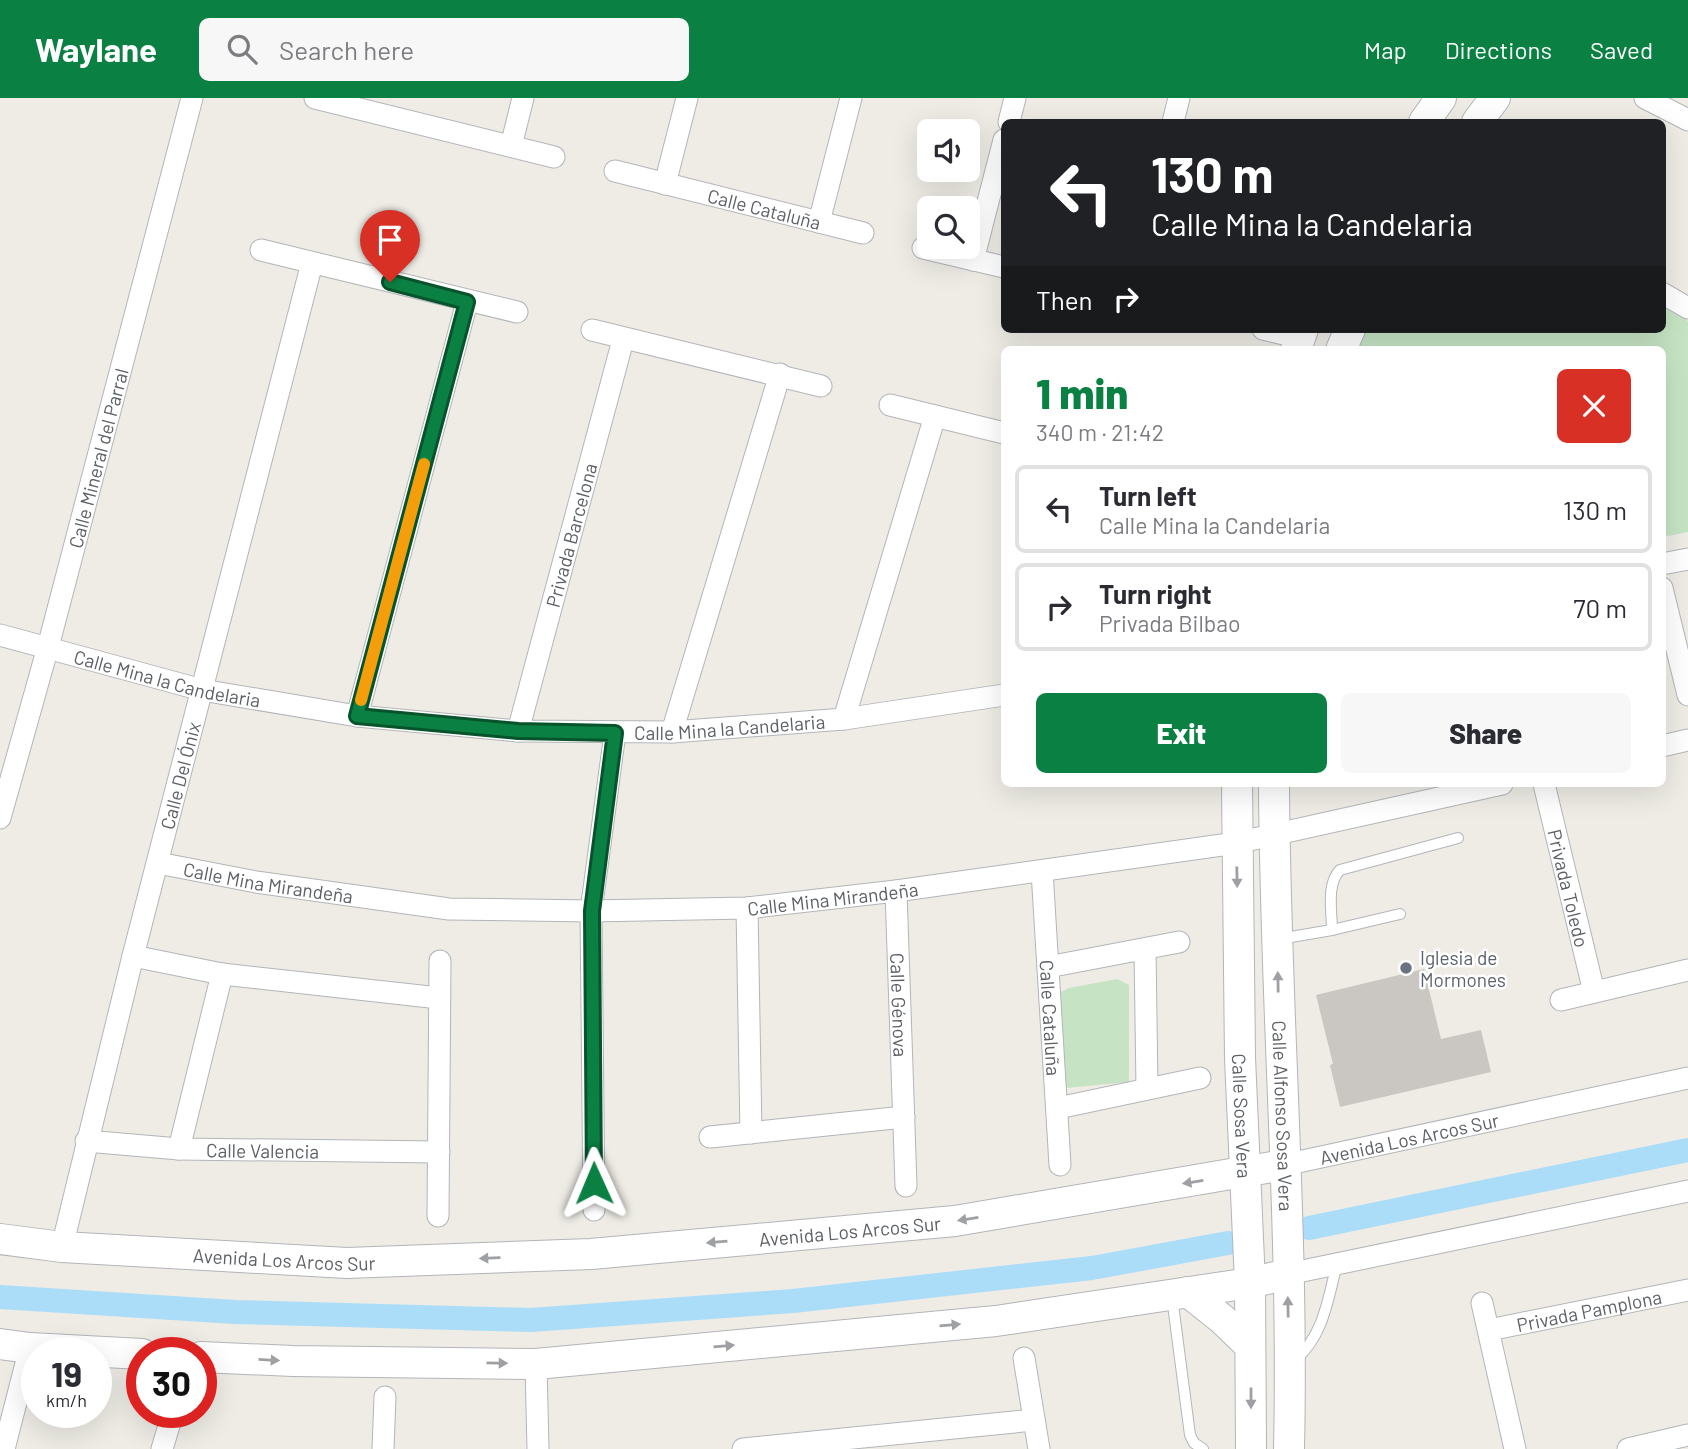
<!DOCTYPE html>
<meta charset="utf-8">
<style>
body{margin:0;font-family:Barlow,sans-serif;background:#f7f7f7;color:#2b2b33;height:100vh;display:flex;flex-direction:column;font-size:26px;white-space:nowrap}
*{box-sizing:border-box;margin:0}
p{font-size:23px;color:#7c7c81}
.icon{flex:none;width:38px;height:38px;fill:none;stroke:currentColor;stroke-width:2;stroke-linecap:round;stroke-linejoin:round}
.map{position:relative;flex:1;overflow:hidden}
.panel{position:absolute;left:1001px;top:248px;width:665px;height:441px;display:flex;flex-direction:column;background:#fff;border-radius:10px;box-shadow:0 7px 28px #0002}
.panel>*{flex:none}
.top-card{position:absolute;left:1001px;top:21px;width:665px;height:214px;border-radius:10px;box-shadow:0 7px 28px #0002;background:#202124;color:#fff;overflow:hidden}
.fabs{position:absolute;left:917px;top:21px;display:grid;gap:14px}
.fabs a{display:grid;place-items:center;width:63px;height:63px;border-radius:10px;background:#fff;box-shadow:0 7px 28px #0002;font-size:35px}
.speed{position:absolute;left:21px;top:1239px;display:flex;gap:14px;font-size:35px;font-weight:700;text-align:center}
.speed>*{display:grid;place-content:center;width:91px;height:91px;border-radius:50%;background:#fff;box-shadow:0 7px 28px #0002;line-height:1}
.speed small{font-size:18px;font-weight:400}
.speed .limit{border:10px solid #d22;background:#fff;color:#111}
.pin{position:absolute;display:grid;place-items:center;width:60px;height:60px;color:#fff;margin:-72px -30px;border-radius:50% 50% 50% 0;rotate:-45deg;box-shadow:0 0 7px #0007}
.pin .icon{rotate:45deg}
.me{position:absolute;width:77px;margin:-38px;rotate:359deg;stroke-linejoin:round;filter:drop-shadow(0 0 5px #0008)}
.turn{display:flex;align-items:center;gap:24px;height:147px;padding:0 35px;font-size:32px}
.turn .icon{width:91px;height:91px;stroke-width:2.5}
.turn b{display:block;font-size:49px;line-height:60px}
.then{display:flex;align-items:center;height:66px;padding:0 35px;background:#0003;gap:14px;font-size:26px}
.round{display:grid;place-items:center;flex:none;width:74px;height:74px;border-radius:10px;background:#f7f7f7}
.summary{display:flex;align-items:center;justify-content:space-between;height:119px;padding:0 35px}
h1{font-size:42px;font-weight:800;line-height:52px;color:#0b8043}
.button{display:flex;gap:14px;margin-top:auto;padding:14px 35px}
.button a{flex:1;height:80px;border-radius:10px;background:#0b8043;color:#fff;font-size:28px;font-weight:800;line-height:80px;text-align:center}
.button a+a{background:#f7f7f7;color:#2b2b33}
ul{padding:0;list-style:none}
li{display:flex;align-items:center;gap:21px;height:88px;margin:0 14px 10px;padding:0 21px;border:4px solid #e1e1e2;border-radius:10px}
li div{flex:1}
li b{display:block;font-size:26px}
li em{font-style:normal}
header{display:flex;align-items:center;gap:42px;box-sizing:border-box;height:98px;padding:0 35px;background:#0b8043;color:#fff}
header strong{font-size:33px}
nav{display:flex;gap:38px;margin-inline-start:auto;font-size:24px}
.search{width:490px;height:63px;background:#f7f7f7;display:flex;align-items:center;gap:18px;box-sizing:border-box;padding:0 24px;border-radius:10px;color:#7c7c81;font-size:26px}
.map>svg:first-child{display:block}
</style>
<header>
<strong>Waylane</strong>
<div class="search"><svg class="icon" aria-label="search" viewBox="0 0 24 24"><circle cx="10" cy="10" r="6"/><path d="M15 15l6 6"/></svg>Search here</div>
<nav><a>Map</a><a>Directions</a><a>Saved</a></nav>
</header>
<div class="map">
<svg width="1688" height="1351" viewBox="0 0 1688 1351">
<rect width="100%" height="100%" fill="#eeece5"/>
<g fill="#c6e4c4">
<polygon points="1663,209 1688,223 1688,434 1663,439 1662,252 1356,252 1363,231 1662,231"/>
<polygon points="1117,881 1129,887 1129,984 1066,990 1055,897 1069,890"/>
</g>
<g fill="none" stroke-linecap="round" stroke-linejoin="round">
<g stroke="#abddf9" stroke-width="24">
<polyline points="1309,1130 1688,1052"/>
<polyline points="0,1199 235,1214 531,1222 793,1203 1092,1170 1228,1145"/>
</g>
</g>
<polygon fill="#cac7c2" points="1424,871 1441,941 1481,932 1491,974 1340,1009 1330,967 1333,966 1316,897"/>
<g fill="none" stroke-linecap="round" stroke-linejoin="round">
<defs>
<g id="lane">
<polyline points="1332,832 1400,816"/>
<path d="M 1279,841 L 1332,832 C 1332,814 1326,786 1340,772 L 1458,740"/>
<polyline points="1172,1199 1190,1337 1194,1345 1203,1351"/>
<path d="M 1296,1261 C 1324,1237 1328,1200 1337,1166"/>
</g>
<g id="street">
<polyline points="315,0 554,59"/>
<polyline points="1645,0 1688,22"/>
<polyline points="1009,24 1015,0"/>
<polyline points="1173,24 1179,0"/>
<polyline points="511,48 523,0"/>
<path id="s1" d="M 615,73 L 863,135"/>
<polyline points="665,86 687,0"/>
<polyline points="819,124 851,0"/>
<polyline points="923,150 1004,169"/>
<polyline points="261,152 517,214"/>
<polyline points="973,162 1004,42"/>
<polyline points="1662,195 1688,210"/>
<polyline points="1263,231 1300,240"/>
<polyline points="592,232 821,288"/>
<polyline points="890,307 1004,335"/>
<polyline points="1662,466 1688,461"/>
<polyline points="1662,490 1688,597"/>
<path id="s2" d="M 0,537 L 202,592 L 357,618 L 518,633 L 672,634 L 844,621 L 1004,597"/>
<polyline points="357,618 467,204"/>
<polyline points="844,621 935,318"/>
<path id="s3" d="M 518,633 L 623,242"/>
<polyline points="672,634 780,276"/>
<polyline points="1662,648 1688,642"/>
<path id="s4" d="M 1544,686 L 1594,894"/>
<path id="s5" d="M 0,720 L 48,549 L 192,0"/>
<path id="s6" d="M 158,765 L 256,784 L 449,811 L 591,813 L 747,810 L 896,793 L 1236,745 L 1502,686"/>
<path id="s7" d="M 1042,773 L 1060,1067"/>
<path id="s8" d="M 896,793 L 906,1088"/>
<polyline points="747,810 751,1035"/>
<polyline points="1145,851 1147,991"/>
<polyline points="133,858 222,876 439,900"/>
<polyline points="1048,869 1179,844"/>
<polyline points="1561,902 1688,872"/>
<polyline points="1058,1010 1200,980"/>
<polyline points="710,1039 904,1019"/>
<path id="s9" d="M 86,1043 L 179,1051 L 439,1054"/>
<polyline points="179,1051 222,876"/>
<path id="s10" d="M 1284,1067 L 1688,980"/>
<polyline points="594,1112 591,813 615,635"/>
<polyline points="438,1118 440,863"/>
<path id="s11" d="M 62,1149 L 133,858 L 312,165"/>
<polyline points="1288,1176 1688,1093"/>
<polyline points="1482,1205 1515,1351"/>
<path id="s12" d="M 1489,1232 L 1688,1192"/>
<polyline points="1024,1260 1039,1351"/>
<polyline points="536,1266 538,1351"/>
<polyline points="4,1351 30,1250"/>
<polyline points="162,1351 173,1314"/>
<polyline points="383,1351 385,1299"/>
<polyline points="743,1351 1034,1322"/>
<polyline points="1628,1351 1688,1337"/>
</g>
<g id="secondary">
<polyline points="1424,24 1441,0"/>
<polyline points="1477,24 1495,0"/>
<polyline points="1296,252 1303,231"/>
<polyline points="1341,252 1350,231"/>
<path id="s13" d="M 1237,686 L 1240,960 L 1250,1185 L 1251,1351"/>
<path id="s14" d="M 1274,686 C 1275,908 1294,1129 1289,1351"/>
<path id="s15" d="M 0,1141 L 62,1149 L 347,1165 L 591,1156 L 955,1123 L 1284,1067"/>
<polyline points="1188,1194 1222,1221 1250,1248"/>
<polyline points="0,1246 30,1250 142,1256"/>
<polyline points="201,1259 293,1263 536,1266 996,1223 1250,1185 1288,1176"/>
</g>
</defs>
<use href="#lane" stroke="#b2b6b9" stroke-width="12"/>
<use href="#street" stroke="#b2b6b9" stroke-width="23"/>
<use href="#secondary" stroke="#b2b5b9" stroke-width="32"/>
<use href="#lane" stroke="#fff" stroke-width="10"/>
<use href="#street" stroke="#fff" stroke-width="21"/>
<use href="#secondary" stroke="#fff" stroke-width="30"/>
</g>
<defs><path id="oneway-solid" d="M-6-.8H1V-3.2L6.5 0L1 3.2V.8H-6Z" transform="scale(1.75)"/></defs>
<g fill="#9ea0a3">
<use href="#oneway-solid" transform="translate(1237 779) rotate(89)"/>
<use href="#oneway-solid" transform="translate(1278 884) rotate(-91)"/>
<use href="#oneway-solid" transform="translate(1193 1084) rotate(171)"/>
<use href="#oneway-solid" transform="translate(968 1121) rotate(171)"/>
<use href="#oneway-solid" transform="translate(717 1144) rotate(175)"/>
<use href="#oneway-solid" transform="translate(490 1160) rotate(178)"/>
<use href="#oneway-solid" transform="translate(1288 1209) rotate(-91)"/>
<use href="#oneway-solid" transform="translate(950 1227) rotate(-5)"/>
<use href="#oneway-solid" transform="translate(724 1248) rotate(-5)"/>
<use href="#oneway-solid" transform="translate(269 1262) rotate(3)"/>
<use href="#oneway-solid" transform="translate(497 1265) rotate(1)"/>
<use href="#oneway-solid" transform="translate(1251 1300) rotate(90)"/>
</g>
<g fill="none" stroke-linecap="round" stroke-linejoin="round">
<defs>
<polyline id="route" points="390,184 467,204 357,618 518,633 615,635 592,813 594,1085"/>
</defs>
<use href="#route" stroke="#07532c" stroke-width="18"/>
<use href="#route" stroke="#0b8043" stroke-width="12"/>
<polyline stroke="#f59e0b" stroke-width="12" points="361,602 424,366"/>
</g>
<circle fill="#6b7280" stroke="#fff" stroke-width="2.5" cx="1406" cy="870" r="7"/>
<g text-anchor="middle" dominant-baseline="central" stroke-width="5" stroke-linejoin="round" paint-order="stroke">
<g font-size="19" fill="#5d6165" stroke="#fff">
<text stroke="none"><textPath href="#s1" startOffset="154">Calle Cataluña</textPath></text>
<text stroke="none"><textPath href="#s5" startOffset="373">Calle Mineral del Parral</textPath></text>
<text stroke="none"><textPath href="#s3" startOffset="203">Privada Barcelona</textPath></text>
<text stroke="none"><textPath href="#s2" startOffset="173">Calle Mina la Candelaria</textPath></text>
<text stroke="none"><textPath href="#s2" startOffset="740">Calle Mina la Candelaria</textPath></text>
<text stroke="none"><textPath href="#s11" startOffset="486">Calle Del Ónix</textPath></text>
<text stroke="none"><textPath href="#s6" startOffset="112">Calle Mina Mirandeña</textPath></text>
<text stroke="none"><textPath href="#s4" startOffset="107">Privada Toledo</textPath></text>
<text stroke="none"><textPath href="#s6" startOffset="679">Calle Mina Mirandeña</textPath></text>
<text stroke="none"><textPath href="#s8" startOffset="114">Calle Génova</textPath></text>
<text stroke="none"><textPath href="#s7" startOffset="147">Calle Cataluña</textPath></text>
<text stroke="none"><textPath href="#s14" startOffset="332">Calle Alfonso Sosa Vera</textPath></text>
<text stroke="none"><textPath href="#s13" startOffset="332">Calle Sosa Vera</textPath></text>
<text stroke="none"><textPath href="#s10" startOffset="128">Avenida Los Arcos Sur</textPath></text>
<text stroke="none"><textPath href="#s9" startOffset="177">Calle Valencia</textPath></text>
<text stroke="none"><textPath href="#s15" startOffset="852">Avenida Los Arcos Sur</textPath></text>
<text stroke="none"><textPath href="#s15" startOffset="285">Avenida Los Arcos Sur</textPath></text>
<text stroke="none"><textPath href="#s12" startOffset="102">Privada Pamplona</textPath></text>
</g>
<g font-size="19" fill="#5b616d" stroke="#fff" text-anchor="start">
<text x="1420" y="859">Iglesia de<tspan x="1420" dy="22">Mormones</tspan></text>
</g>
</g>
</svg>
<div class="fabs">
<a><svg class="icon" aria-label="sound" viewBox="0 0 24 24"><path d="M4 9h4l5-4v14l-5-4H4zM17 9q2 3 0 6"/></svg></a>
<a><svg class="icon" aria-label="search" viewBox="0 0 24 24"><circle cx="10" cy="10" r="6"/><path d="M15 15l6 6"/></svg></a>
</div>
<div class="speed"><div>19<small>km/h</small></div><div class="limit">30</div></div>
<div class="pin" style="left:390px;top:184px;background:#d93025"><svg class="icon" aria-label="arrive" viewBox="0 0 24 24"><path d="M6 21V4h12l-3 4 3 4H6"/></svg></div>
<svg class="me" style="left:594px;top:1085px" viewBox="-20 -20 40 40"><path d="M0-17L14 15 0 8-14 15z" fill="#0b8043" stroke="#fff" stroke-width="4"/></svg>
<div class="top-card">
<div class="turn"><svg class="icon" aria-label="left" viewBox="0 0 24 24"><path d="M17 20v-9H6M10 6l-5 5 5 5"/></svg><div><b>130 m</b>Calle Mina la Candelaria</div></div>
<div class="then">Then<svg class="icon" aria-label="right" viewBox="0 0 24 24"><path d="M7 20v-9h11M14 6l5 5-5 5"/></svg></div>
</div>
<section class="panel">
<div class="summary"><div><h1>1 min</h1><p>340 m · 21:42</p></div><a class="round" style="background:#d93025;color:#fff"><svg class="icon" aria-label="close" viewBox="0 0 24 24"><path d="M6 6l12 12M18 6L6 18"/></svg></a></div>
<ul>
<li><svg class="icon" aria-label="left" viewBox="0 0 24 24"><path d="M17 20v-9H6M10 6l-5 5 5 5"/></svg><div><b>Turn left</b><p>Calle Mina la Candelaria</p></div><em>130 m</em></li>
<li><svg class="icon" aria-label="right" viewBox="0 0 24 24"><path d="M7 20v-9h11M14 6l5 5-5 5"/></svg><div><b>Turn right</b><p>Privada Bilbao</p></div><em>70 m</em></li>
</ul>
<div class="button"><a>Exit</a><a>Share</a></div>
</section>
</div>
